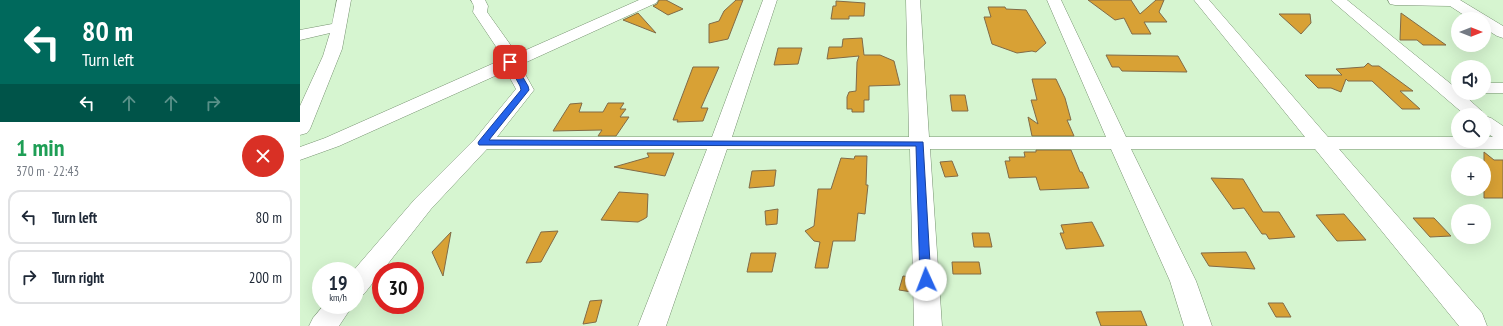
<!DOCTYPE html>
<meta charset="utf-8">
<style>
body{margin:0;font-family:"PT Sans Narrow",sans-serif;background:#f6f6f7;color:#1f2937;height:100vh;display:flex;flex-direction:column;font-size:15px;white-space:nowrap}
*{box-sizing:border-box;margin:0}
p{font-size:13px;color:#747a83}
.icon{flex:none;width:22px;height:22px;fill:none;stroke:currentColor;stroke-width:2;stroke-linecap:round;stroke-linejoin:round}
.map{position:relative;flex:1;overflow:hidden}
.side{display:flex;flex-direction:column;background:#fff;width:300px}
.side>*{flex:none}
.top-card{background:#00695c;color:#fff;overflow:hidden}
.needle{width:26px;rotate:90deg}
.controls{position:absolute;left:1151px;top:12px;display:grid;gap:8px}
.controls a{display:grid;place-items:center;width:40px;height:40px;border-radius:50%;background:#fff;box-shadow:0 4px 16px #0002;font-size:20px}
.speed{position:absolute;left:12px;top:262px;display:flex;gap:8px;font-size:20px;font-weight:700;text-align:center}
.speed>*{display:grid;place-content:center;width:52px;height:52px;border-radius:50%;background:#fff;box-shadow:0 4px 16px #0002;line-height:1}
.speed small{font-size:10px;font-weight:400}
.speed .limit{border:6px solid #d22;background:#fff;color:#111}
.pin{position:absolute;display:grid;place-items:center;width:34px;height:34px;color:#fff;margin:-17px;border-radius:8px;box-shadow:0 2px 6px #0006}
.me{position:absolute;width:44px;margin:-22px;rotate:358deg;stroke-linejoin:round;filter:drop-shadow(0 0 3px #0008)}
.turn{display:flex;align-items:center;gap:14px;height:84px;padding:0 16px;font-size:18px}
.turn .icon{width:52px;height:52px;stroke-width:2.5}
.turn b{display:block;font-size:28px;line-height:34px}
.lanes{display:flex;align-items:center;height:38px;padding:0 16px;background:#0003;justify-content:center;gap:20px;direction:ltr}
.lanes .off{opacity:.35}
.round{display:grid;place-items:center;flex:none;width:42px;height:42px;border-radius:21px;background:#f6f6f7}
.overview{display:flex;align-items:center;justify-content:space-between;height:68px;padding:0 16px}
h1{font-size:24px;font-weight:600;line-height:30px;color:#1e9e55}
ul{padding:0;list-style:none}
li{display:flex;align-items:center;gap:12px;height:54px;margin:0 8px 6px;padding:0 8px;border:2px solid #e0e1e3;border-radius:12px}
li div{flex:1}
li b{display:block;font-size:15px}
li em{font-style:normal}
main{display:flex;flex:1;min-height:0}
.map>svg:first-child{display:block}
</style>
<main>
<section class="side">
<div class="top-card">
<div class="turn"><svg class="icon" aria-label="left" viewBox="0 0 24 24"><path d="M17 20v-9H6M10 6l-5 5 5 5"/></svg><div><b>80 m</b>Turn left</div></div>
<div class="lanes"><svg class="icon" aria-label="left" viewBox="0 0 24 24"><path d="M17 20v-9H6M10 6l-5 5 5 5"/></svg><svg class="icon off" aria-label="ahead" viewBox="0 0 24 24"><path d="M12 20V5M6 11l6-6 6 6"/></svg><svg class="icon off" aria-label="ahead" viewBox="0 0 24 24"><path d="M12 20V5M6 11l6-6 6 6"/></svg><svg class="icon off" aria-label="right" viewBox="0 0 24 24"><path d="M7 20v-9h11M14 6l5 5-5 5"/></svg></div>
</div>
<div class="overview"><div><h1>1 min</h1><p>370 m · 22:43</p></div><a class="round" style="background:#d93025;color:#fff"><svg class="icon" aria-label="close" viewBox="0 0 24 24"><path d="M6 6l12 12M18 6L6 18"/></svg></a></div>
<ul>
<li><svg class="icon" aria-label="left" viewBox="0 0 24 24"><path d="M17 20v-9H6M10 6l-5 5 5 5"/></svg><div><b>Turn left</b></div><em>80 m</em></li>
<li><svg class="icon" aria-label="right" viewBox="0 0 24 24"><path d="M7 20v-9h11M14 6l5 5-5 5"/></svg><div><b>Turn right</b></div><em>200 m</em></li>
</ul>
</section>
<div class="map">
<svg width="1203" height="326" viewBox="0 0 1203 326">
<rect width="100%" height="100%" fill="#d6f5d0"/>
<g fill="#d8a135" stroke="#816b47">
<polygon points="359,0 366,0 383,9 368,15 353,6 357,4"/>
<polygon points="436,0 443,0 428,39 409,43 409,24 419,21 424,11"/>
<polygon points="788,0 831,0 840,14 856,0 864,0 859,12 867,22 844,22 851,34 832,34 824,18 815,20"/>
<polygon points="536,1 565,3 564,16 549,16 549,19 531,19 533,6 536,6"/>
<polygon points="688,7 705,7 706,9 726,10 746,43 736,52 732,51 717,53 692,44 684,17 691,17"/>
<polygon points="338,13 356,33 323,20"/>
<polygon points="1101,13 1146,45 1123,45 1117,40 1100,40"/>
<polygon points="979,14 1010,14 1011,23 1001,34"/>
<polygon points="562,38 564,55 580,55 594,61 600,85 569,86 569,100 564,100 564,112 552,112 552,109 547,109 547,97 549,92 556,91 557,62 559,56 527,59 529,47 542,47 543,39"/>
<polygon points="478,48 502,48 498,64 474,65"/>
<polygon points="806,55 878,56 887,72 822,71 819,67 812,67"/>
<polygon points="1068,63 1072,66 1079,66 1113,91 1100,91 1120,109 1102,109 1072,81 1048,81 1046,79 1041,92 1031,88 1018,88 1005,75 1042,75 1036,69 1064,67"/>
<polygon points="393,67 419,67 401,108 408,108 403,121 377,122 378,120 373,120"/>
<polygon points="732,79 756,79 765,98 771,120 767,120 774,136 732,136 728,117 738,124 731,100 737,100"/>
<polygon points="650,95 665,95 668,111 652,111"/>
<polygon points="282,103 279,112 303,112 308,103 324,103 320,109 326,109 320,117 329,117 316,136 298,136 302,130 253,131 270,104"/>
<polygon points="736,150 771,150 780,172 782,172 789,188 740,190 736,177 709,178 705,161 710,161 709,157 725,157 724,152 736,152"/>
<polygon points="1184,152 1194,160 1203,160 1203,198 1184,198"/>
<polygon points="347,153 374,153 365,176 314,167 349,157"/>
<polygon points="555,156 567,156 566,185 568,185 565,214 558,213 555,241 533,241 528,268 515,268 520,242 514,241 505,231 514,226 518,189 531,189 541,158 554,159"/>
<polygon points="652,161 658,176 645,177 640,162"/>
<polygon points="476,170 474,186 449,188 452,171"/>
<polygon points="911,178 943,179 963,212 979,212 995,237 969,239 966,234 962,234 944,208 933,209"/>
<polygon points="319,192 348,194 347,217 344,219 338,222 301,220"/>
<polygon points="478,209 477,224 466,225 465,211"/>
<polygon points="1044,214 1066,240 1037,241 1016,215"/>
<polygon points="1113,218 1134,218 1151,236 1130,237"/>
<polygon points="792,222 804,246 766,249 760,233 764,233 761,225"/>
<polygon points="258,231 241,262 226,263 241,232"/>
<polygon points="151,232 143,276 132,252"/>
<polygon points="672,233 689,233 692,247 674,247"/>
<polygon points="946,252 955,269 909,266 901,253"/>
<polygon points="451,253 476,253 472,272 447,272"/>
<polygon points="652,262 679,262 681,274 653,274"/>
<polygon points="603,276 611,277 612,292 599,290"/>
<polygon points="302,300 296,322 283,324 290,301"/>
<polygon points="968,303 983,303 991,317 976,317"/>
<polygon points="841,311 847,326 801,326 796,312"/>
</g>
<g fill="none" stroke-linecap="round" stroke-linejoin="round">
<defs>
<g id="minor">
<polygon points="37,0 51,0 42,49 10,129 7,133 0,135 0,106 23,56 30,33 0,40 0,30 32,24"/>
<polygon points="171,0 185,0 188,6 187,12 217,54 339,0 358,0 356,3 220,65 234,90 197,137 412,137 463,0 477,0 432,137 609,137 606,0 620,0 629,137 806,137 747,0 761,0 826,137 1005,137 894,0 909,0 1028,137 1158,137 1158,141 1184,141 1184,137 1193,137 1184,131 1184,115 1165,115 1031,0 1047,0 1151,84 1158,90 1158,93 1162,93 1186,115 1185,116 1191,118 1203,126 1203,149 1039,149 1182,313 1187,326 1159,326 1015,149 831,149 896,281 912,326 884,326 870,281 811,149 630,149 642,326 614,326 610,149 427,149 366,326 338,326 407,149 187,149 131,209 64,294 55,297 55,271 53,271 115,199 175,139 216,89 206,71 39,146 0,160 0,147 25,138 201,60 201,54 173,12 174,6"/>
<polygon points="1088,0 1160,0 1203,26 1203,38 1197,36 1184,28 1184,19 1170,19 1150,6 1095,5 1090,4"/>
<polygon points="1184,83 1203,83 1203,93 1182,93 1184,93"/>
<polygon points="24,305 53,305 39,326 9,326 13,318"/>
</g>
</defs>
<use href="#minor" stroke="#769270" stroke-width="1"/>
<use href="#minor" fill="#fff" fill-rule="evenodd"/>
</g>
<polygon fill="#2563eb" stroke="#184099" points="210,60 214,62 228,86 229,90 189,140 623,142 631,280 630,283 626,285 622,283 620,280 616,146 179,145 178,143 179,141 221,90 220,86 207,62"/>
</svg>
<div class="controls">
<a><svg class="needle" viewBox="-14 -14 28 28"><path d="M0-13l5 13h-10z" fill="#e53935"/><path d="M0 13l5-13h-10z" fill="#747a83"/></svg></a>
<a><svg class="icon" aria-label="sound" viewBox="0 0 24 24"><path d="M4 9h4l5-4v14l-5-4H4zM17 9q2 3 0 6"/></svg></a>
<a><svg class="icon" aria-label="search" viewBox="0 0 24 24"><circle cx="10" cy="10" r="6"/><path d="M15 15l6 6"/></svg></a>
<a>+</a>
<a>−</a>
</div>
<div class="speed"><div>19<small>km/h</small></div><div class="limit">30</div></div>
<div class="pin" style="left:210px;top:62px;background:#d93025"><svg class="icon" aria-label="arrive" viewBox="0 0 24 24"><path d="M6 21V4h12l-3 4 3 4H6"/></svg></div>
<svg class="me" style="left:626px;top:280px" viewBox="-20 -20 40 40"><circle r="19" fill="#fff"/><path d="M0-13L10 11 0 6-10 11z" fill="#2563eb"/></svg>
</div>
</main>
